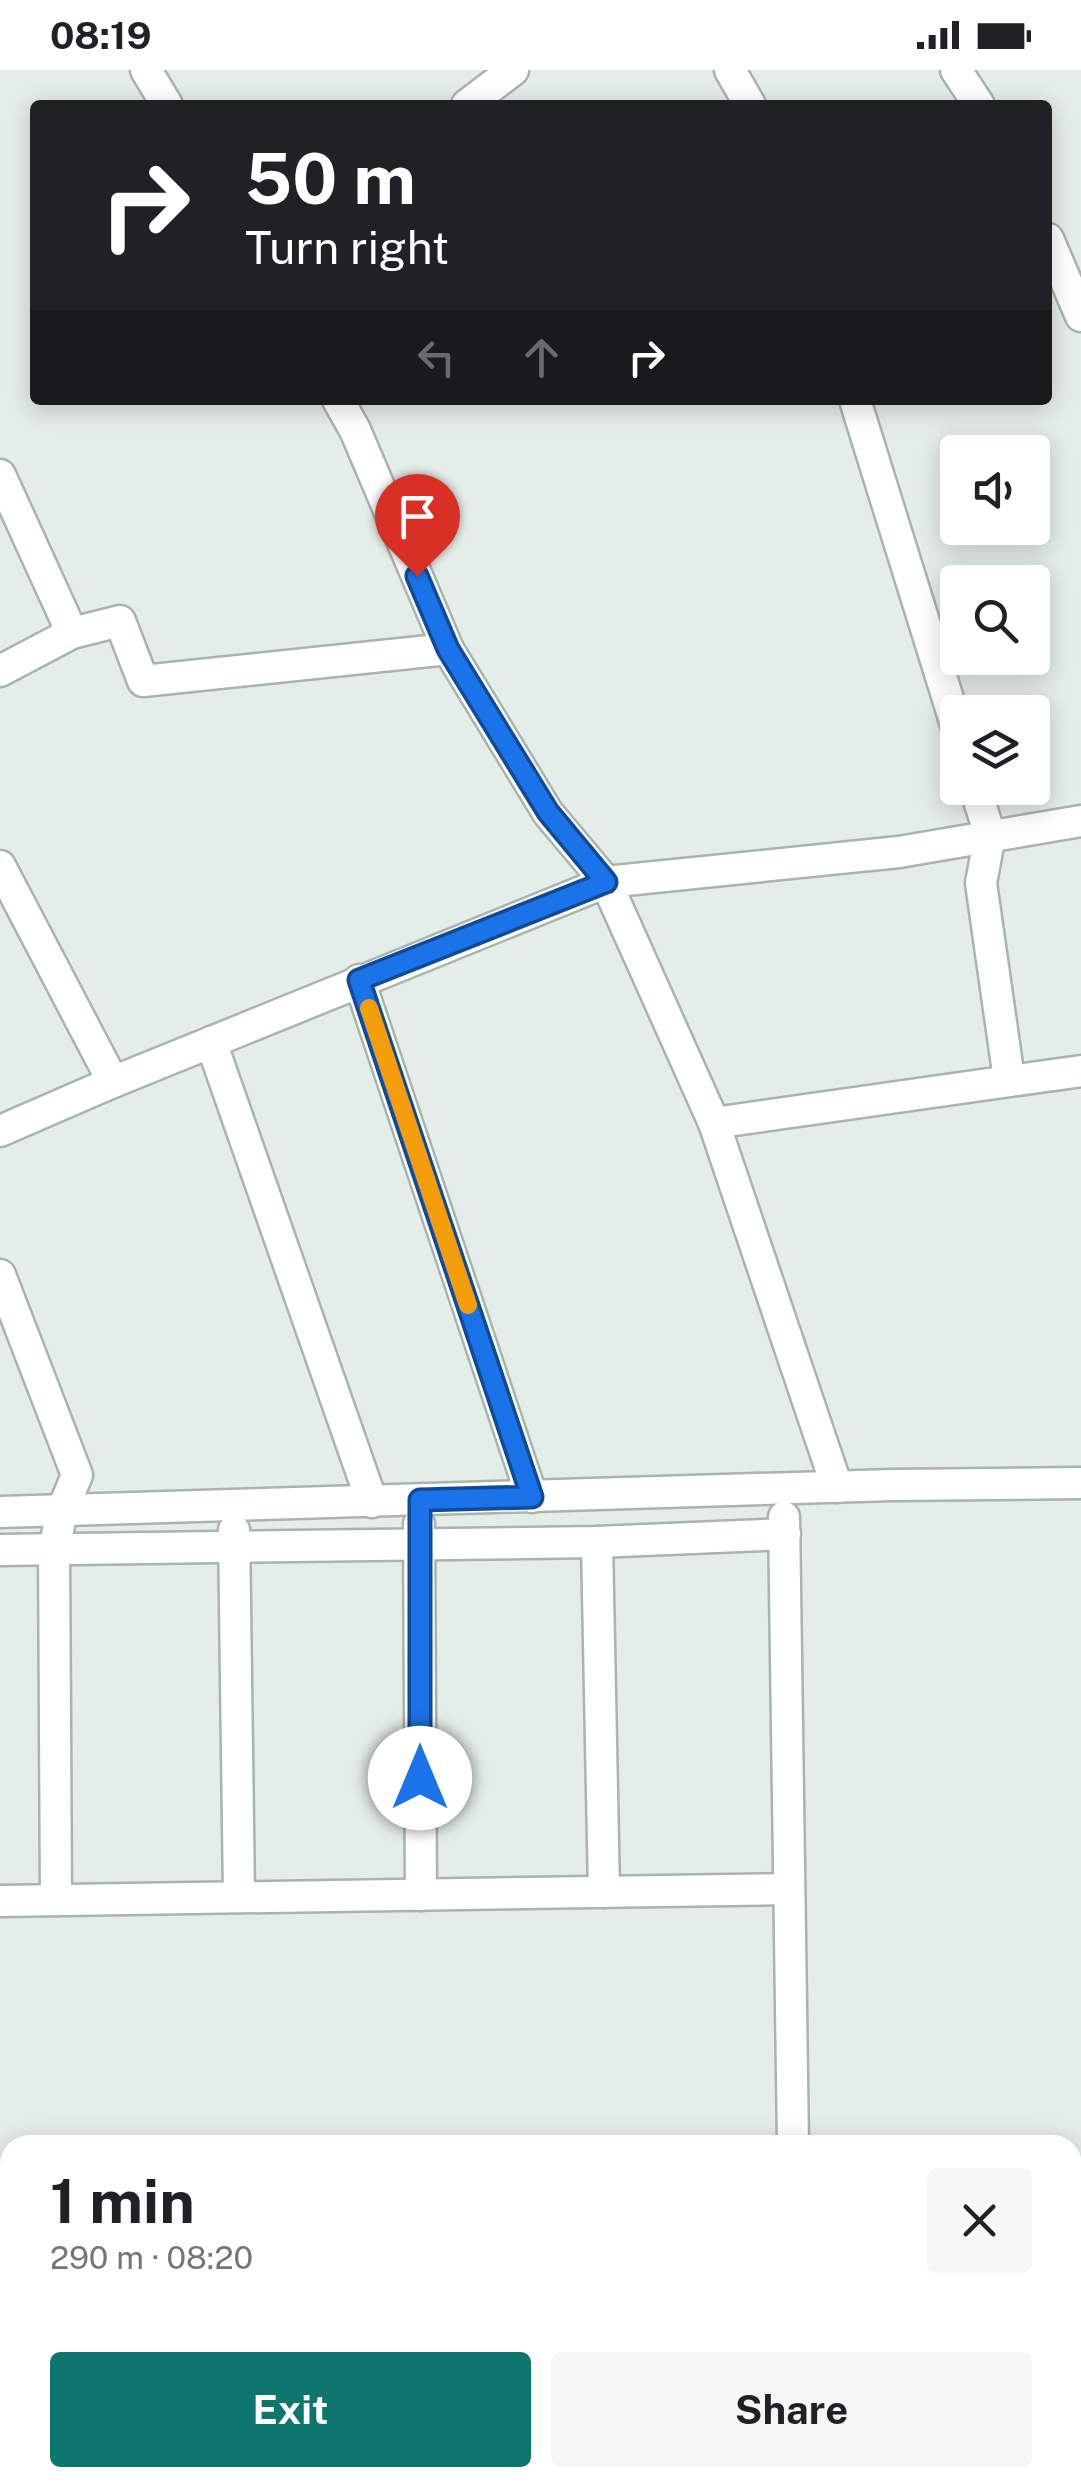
<!DOCTYPE html>
<meta charset="utf-8">
<style>
body{margin:0;font-family:"Public Sans",sans-serif;background:#f6f6f6;color:#202124;height:100vh;display:flex;flex-direction:column;font-size:38px;white-space:nowrap}
*{box-sizing:border-box;margin:0}
p{font-size:32px;color:#757577}
.icon{flex:none;width:55px;height:55px;fill:none;stroke:currentColor;stroke-width:2;stroke-linecap:round;stroke-linejoin:round}
.map{position:relative;flex:1;overflow:hidden}
.panel{position:absolute;left:0px;top:2065px;width:1082px;height:352px;display:flex;flex-direction:column;background:#fff;border-radius:30px 30px 0 0;box-shadow:0 5px 25px #0003}
.panel>*{flex:none}
.guide{position:absolute;left:30px;top:30px;width:1022px;height:305px;border-radius:10px;box-shadow:0 5px 25px #0003;background:#202124;color:#fff;overflow:hidden}
.buttons{position:absolute;left:940px;top:365px;display:grid;gap:20px}
.buttons a{display:grid;place-items:center;width:110px;height:110px;border-radius:10px;background:#fff;box-shadow:0 5px 25px #0003;font-size:50px}
.pin{position:absolute;display:grid;place-items:center;width:85px;height:85px;color:#fff;margin:-102px -42px;border-radius:50% 50% 50% 0;rotate:-45deg;box-shadow:0 0 10px #0007}
.pin .icon{rotate:45deg}
.me{position:absolute;width:110px;margin:-55px;rotate:0deg;stroke-linejoin:round;filter:drop-shadow(0 0 8px #0008)}
.turn{display:flex;align-items:center;gap:35px;height:210px;padding:0 50px;font-size:45px}
.turn .icon{width:130px;height:130px;stroke-width:2.5}
.turn b{display:block;font-size:70px;line-height:85px}
.lanes{display:flex;align-items:center;height:95px;padding:0 50px;background:#0003;justify-content:center;gap:50px;direction:ltr}
.lanes .off{opacity:.35}
.round{display:grid;place-items:center;flex:none;width:105px;height:105px;border-radius:10px;background:#f6f6f6}
.head{display:flex;align-items:center;justify-content:space-between;height:170px;padding:0 50px}
h1{font-size:60px;font-weight:700;line-height:75px}
.button{display:flex;gap:20px;margin-top:auto;padding:20px 50px}
.button a{flex:1;height:115px;border-radius:10px;background:#0f766e;color:#fff;font-size:40px;font-weight:700;line-height:115px;text-align:center}
.button a+a{background:#f6f6f6;color:#202124}
.status{display:flex;justify-content:space-between;align-items:center;height:70px;padding:0 50px;background:#fff;direction:ltr}
.status svg{height:28px;fill:currentColor}
.map>svg:first-child{display:block}
</style>
<div class="status"><b>08:19</b><svg viewBox="0 0 49 12"><path d="M0 12V9h3v3zM5 12V6h3v6zM10 12V3h3v9zM15 12V0h3v12zM26 1h20v11H26zM47 4h2v5h-2z"/></svg></div>
<div class="map">
<svg width="1081" height="2416" viewBox="0 0 1081 2416">
<rect width="100%" height="100%" fill="#e5ede8"/>
<g fill="none" stroke-linecap="round" stroke-linejoin="round">
<defs>
<g id="minor">
<polyline points="146,0 167,35"/>
<polyline points="730,0 750,35"/>
<polyline points="956,0 979,35"/>
<polyline points="467,35 513,0"/>
<polyline points="1048,169 1081,246"/>
<polyline points="338,330 355,360 448,579 548,743 606,812 714,1053 837,1417"/>
<polyline points="855,330 958,661"/>
<polyline points="0,405 72,563"/>
<polyline points="0,601 72,563 120,551 143,611 448,579"/>
<polyline points="975,718 990,765 981,813 1009,1009"/>
<polyline points="0,796 113,1012"/>
<polyline points="359,910 532,1427"/>
<polyline points="211,972 372,1432"/>
<polyline points="714,1053 1081,1001"/>
<polyline points="0,1061 113,1012 606,812 899,782 1081,751"/>
<polyline points="0,1205 77,1405 62,1441 54,1479 56,1830"/>
<polyline points="0,1442 892,1415 1081,1413"/>
<polyline points="784,1447 793,2075"/>
<polyline points="419,1454 421,1825"/>
<polyline points="234,1460 239,1827"/>
<polyline points="597,1472 604,1822"/>
<polyline points="0,1480 597,1472 785,1464"/>
<polyline points="0,1831 789,1819"/>
<polyline points="0,2145 10,2145"/>
<polyline points="1072,2193 1081,2194"/>
<polyline points="256,2416 256,2408"/>
</g>
</defs>
<use href="#minor" stroke="#a8b5ae" stroke-width="35"/>
<use href="#minor" stroke="#fff" stroke-width="30"/>
</g>
<g fill="none" stroke-linecap="round" stroke-linejoin="round">
<defs>
<polyline id="route" points="417,506 448,579 548,742 606,812 359,910 532,1427 420,1430 420,1708"/>
</defs>
<use href="#route" stroke="#114b97" stroke-width="25"/>
<use href="#route" stroke="#1a73e8" stroke-width="18"/>
<polyline stroke="#f59e0b" stroke-width="18" points="369,938 468,1235"/>
</g>
</svg>
<div class="buttons">
<a><svg class="icon" aria-label="sound" viewBox="0 0 24 24"><path d="M4 9h4l5-4v14l-5-4H4zM17 9q2 3 0 6"/></svg></a>
<a><svg class="icon" aria-label="search" viewBox="0 0 24 24"><circle cx="10" cy="10" r="6"/><path d="M15 15l6 6"/></svg></a>
<a><svg class="icon" aria-label="layers" viewBox="0 0 24 24"><path d="M12 4l9 5-9 5-9-5zM3 14l9 5 9-5"/></svg></a>
</div>
<div class="pin" style="left:417px;top:506px;background:#d93025"><svg class="icon" aria-label="arrive" viewBox="0 0 24 24"><path d="M6 21V4h12l-3 4 3 4H6"/></svg></div>
<svg class="me" style="left:420px;top:1708px" viewBox="-20 -20 40 40"><circle r="19" fill="#fff"/><path d="M0-13L10 11 0 6-10 11z" fill="#1a73e8"/></svg>
<div class="guide">
<div class="turn"><svg class="icon" aria-label="right" viewBox="0 0 24 24"><path d="M7 20v-9h11M14 6l5 5-5 5"/></svg><div><b>50 m</b>Turn right</div></div>
<div class="lanes"><svg class="icon off" aria-label="left" viewBox="0 0 24 24"><path d="M17 20v-9H6M10 6l-5 5 5 5"/></svg><svg class="icon off" aria-label="ahead" viewBox="0 0 24 24"><path d="M12 20V5M6 11l6-6 6 6"/></svg><svg class="icon" aria-label="right" viewBox="0 0 24 24"><path d="M7 20v-9h11M14 6l5 5-5 5"/></svg></div>
</div>
<section class="panel">
<div class="head"><div><h1>1 min</h1><p>290 m · 08:20</p></div><a class="round"><svg class="icon" aria-label="close" viewBox="0 0 24 24"><path d="M6 6l12 12M18 6L6 18"/></svg></a></div>
<div class="button"><a>Exit</a><a>Share</a></div>
</section>
</div>
